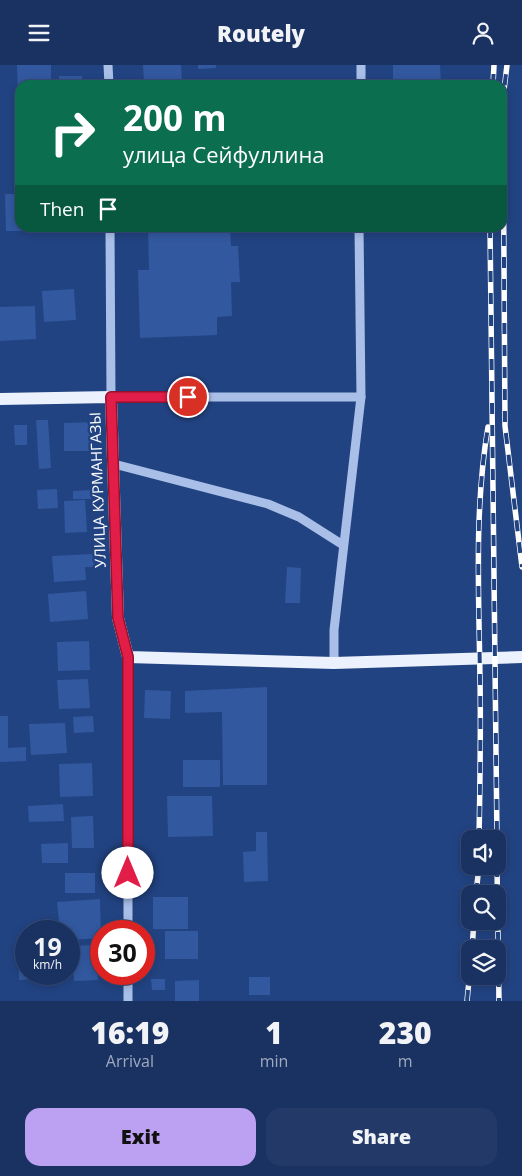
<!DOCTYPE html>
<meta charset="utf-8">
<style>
body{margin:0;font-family:"Open Sans",sans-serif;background:#233a68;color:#f1f3f6;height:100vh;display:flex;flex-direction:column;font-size:19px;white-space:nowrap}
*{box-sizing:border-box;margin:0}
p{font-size:16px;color:#9faabe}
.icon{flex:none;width:28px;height:28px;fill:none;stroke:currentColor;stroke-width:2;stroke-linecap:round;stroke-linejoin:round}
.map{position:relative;height:936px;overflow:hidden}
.drawer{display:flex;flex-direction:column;background:#1a3262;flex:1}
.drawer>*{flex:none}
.top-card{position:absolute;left:15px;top:15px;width:492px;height:152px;border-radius:15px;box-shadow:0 2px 8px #0003,0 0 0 1px #384d77;background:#0b6e4f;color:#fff;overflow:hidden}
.fabs{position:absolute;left:461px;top:765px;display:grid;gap:10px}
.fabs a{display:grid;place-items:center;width:45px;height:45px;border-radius:10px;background:#1a3262;box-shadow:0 2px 8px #0003,0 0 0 1px #384d77;font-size:25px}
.speed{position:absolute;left:15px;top:855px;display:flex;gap:10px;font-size:25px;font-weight:700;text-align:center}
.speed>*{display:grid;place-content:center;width:65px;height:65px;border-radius:50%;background:#1a3262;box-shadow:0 2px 8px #0003,0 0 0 1px #384d77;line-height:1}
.speed small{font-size:12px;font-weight:400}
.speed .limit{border:8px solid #d22;background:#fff;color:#111}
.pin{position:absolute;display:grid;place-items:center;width:42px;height:42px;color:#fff;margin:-21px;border:2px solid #fff;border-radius:50%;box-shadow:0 1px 5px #0007}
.me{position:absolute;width:55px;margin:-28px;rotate:0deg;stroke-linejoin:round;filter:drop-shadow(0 0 4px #0008)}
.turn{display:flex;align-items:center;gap:18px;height:105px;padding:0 25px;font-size:22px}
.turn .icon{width:65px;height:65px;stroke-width:2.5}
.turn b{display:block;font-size:35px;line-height:42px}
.then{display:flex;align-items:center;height:48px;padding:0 25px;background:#0003;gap:10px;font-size:19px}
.eta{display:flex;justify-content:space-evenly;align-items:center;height:85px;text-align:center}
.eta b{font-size:30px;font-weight:800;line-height:35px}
.primary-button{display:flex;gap:10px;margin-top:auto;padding:10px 25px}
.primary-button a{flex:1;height:58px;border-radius:15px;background:#bca0f2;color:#111;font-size:20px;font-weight:800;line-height:58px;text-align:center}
.primary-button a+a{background:#233a68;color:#f1f3f6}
header{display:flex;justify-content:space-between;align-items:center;height:65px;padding:0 25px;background:#1a3262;font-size:22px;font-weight:800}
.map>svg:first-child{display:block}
</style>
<header><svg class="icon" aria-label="menu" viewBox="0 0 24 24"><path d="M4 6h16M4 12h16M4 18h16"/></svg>Routely<svg class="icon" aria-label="person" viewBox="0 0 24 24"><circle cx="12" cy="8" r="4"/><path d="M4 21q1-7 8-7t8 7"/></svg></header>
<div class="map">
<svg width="522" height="936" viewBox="0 0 522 936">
<rect width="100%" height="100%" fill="#224382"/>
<g fill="#32589f">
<polygon points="17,0 51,0 51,20 20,20 18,35"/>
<polygon points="143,0 181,0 182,17 144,18"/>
<polygon points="198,0 216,0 216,3 198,4"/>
<polygon points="393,0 440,0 441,20 393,20"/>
<rect x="59" y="11" width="23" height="9"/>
<polygon points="5,129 20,129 20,162 58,162 58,166 6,166"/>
<polygon points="148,162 230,162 231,181 238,181 240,217 231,217 232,251 217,252 217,270 140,273 138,205 149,205"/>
<polygon points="74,224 76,255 44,257 42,226"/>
<polygon points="35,241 36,274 0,276 0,242"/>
<polygon points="36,355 48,355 51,403 39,404"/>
<polygon points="92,357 92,386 64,386 64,358"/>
<polygon points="14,360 27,360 27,380 15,380"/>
<polygon points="57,424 58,443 38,444 37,425"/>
<polygon points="91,425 91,434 73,434 73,426"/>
<polygon points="85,435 87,467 65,468 64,436"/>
<polygon points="93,489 94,502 85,502 86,515 54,517 52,491"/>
<polygon points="287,502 301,503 300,538 285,538"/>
<polygon points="86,526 88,554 50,557 48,529"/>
<polygon points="89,576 90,605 58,606 57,577"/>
<polygon points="88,614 90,643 59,644 57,615"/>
<polygon points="267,622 267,720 223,720 222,647 185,648 185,626"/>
<polygon points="145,625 171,626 170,654 144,653"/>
<polygon points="0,651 8,651 8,683 26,682 26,696 0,697"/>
<polygon points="93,651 94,667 74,668 73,652"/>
<polygon points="65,658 67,688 31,690 29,659"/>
<rect x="183" y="695" width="37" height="27"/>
<polygon points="92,698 93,731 60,732 59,699"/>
<polygon points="167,731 212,731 213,771 168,772"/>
<polygon points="63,739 64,756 29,757 28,741"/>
<polygon points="93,751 94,783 72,783 71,752"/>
<polygon points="256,767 267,767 268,816 244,817 243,787 256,786"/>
<polygon points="68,778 68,798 42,798 41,779"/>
<rect x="65" y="808" width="30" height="20"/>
<rect x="153" y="832" width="35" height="32"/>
<polygon points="100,834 101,873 69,875 69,866 60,866 57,837"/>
<rect x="165" y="866" width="33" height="28"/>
<polygon points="96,880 98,915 74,916 72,881"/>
<polygon points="18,883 26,883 26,909 41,909 42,914 19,915"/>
<rect x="249" y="912" width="21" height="18"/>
<polygon points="151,914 165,914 165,925 152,925"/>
<polygon points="199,915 199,936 175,936 175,916"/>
</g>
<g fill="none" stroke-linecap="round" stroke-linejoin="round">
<g stroke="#a9bfe8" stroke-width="9">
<polyline points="108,0 109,20"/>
<polyline points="361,20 361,0"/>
<polyline points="110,162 111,332 361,332"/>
<polyline points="114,399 268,439 299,452 343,480"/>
<polyline points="128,592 128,866"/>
<polyline points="334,598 334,565 361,332 359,162"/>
<polyline points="128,909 128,936"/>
</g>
<polyline stroke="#ecf1fe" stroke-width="12" points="0,334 111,332 118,553 128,592 334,598 522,592"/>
<defs>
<g id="rail">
<polyline points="493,20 494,0"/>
<polyline points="503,38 505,361 522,502"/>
<polyline points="502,42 507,0"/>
<polyline points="490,162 497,774"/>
<path d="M 479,774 C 480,721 481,668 480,615 C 479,530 474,445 488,362"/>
<polyline points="497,801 499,936"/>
<polyline points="476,829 479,801"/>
<polyline points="472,884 474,856"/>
<polyline points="467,936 470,905"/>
</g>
</defs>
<use href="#rail" stroke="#fff" stroke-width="5.5"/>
<use href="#rail" stroke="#224382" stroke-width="4" stroke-dasharray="11" stroke-linecap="butt"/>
</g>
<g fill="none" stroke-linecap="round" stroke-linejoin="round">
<defs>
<polyline id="route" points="128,808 128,592 118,553 111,332 188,332"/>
</defs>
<use href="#route" stroke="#92132f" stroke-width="12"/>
<use href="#route" stroke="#e11d48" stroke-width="9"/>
</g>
<g text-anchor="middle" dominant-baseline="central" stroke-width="5" stroke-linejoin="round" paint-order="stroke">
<g font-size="15" fill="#fff" stroke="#224382">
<text transform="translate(97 425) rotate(-92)">УЛИЦА КУРМАНГАЗЫ</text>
</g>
</g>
</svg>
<div class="fabs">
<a><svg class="icon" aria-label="sound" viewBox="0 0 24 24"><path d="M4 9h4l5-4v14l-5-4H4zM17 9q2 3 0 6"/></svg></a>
<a><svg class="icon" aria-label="search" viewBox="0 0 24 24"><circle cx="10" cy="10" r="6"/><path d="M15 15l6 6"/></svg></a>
<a><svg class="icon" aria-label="layers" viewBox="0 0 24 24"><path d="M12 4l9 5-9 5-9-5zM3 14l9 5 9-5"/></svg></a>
</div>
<div class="speed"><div>19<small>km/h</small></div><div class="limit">30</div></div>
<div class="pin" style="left:188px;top:332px;background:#d93025"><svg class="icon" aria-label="arrive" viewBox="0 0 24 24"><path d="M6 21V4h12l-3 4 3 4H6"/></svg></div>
<svg class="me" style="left:128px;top:808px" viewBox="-20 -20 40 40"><circle r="19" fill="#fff"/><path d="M0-13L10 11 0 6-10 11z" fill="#e11d48"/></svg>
<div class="top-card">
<div class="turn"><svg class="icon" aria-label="right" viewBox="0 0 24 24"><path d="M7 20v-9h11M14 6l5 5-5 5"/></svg><div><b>200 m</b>улица Сейфуллина</div></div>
<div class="then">Then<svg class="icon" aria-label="arrive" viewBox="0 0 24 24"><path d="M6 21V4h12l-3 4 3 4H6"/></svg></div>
</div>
</div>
<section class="drawer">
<div class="eta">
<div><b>16:19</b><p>Arrival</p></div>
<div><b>1</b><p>min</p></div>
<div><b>230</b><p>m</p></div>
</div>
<div class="primary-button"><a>Exit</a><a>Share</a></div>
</section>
